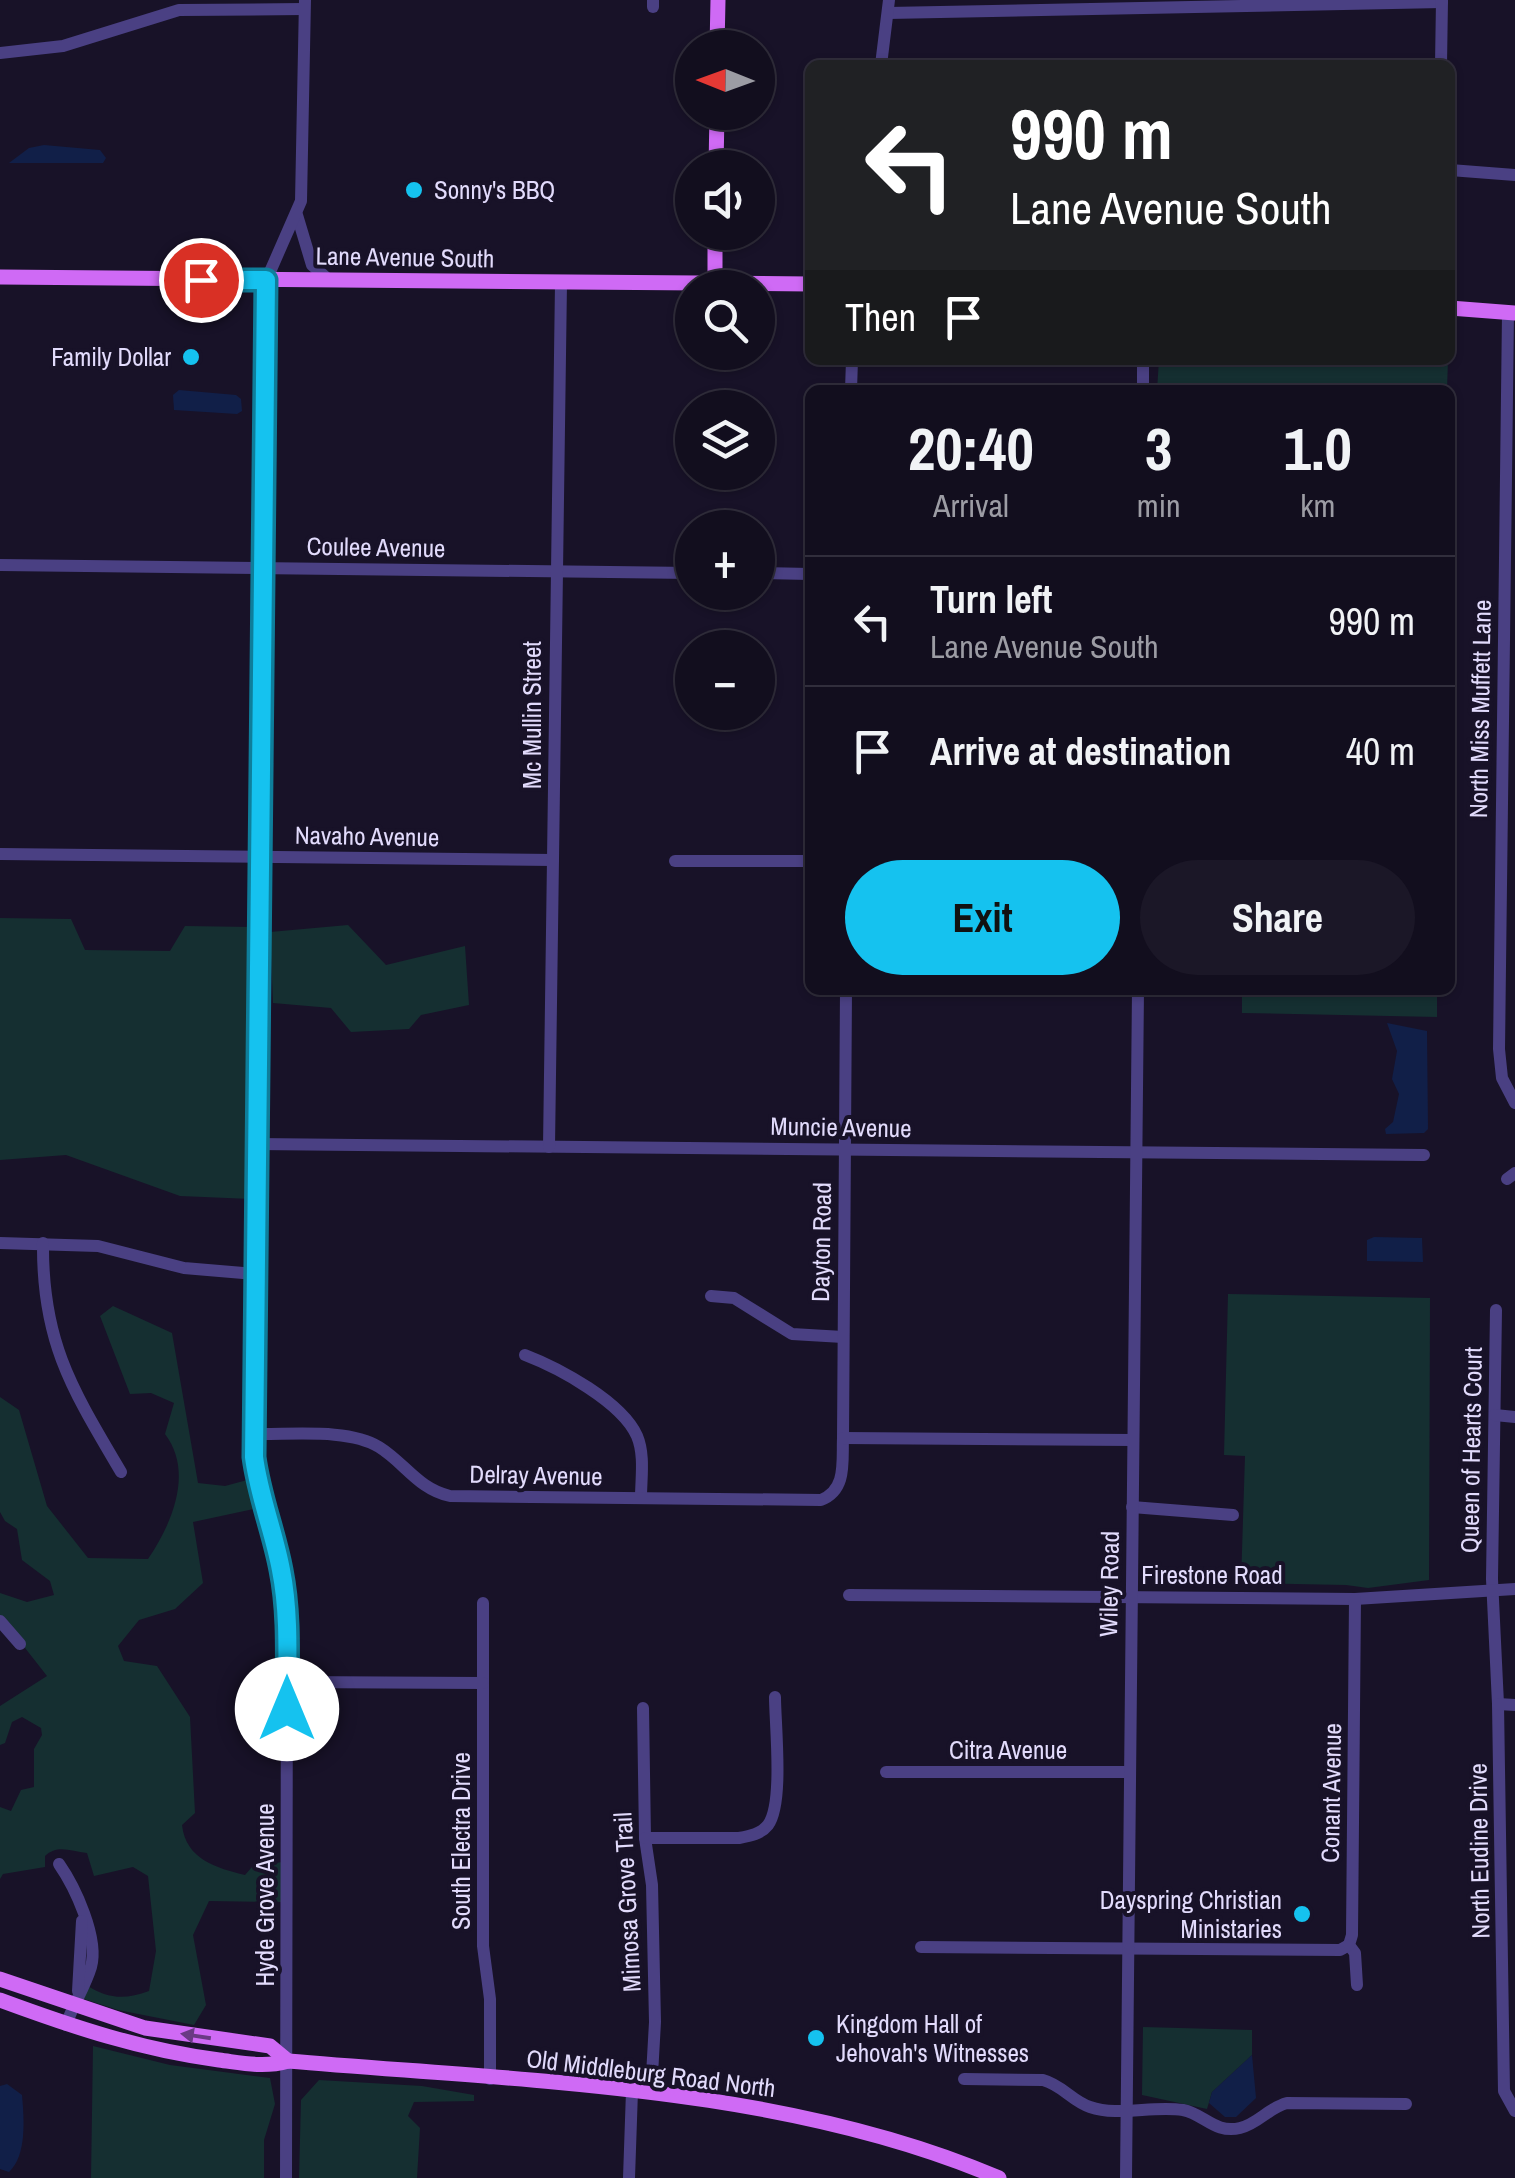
<!DOCTYPE html>
<meta charset="utf-8">
<style>
body{margin:0;font-family:"Archivo Narrow",sans-serif;background:#1b1727;color:#f1f3f6;height:100vh;display:flex;flex-direction:column;font-size:38px;white-space:nowrap}
*{box-sizing:border-box;margin:0}
p{font-size:32px;color:#9c9ca4}
.icon{flex:none;width:55px;height:55px;fill:none;stroke:currentColor;stroke-width:2;stroke-linecap:round;stroke-linejoin:round}
.map{position:relative;flex:1;overflow:hidden}
.drawer{position:absolute;left:805px;top:385px;width:650px;height:610px;display:flex;flex-direction:column;background:#120e1e;border-radius:15px;box-shadow:0 2px 8px #0004,0 0 0 2px #312e3c}
.drawer>*{flex:none}
.top-card{position:absolute;left:805px;top:60px;width:650px;height:305px;border-radius:15px;box-shadow:0 2px 8px #0004,0 0 0 2px #312e3c;background:#202124;color:#fff;overflow:hidden}
.needle{width:65px;rotate:271deg}
.buttons{position:absolute;left:675px;top:30px;display:grid;gap:20px}
.buttons a{display:grid;place-items:center;width:100px;height:100px;border-radius:50%;background:#120e1e;box-shadow:0 2px 8px #0004,0 0 0 2px #312e3c;font-size:50px}
.pin{position:absolute;display:grid;place-items:center;width:85px;height:85px;color:#fff;margin:-42px;border:5px solid #fff;border-radius:50%;box-shadow:0 2px 10px #0007}
.me{position:absolute;width:110px;margin:-55px;rotate:0deg;stroke-linejoin:round;filter:drop-shadow(0 0 8px #0008)}
.turn{display:flex;align-items:center;gap:35px;height:210px;padding:0 40px;font-size:45px}
.turn .icon{width:130px;height:130px;stroke-width:2.5}
.turn b{display:block;font-size:70px;line-height:85px}
.then{display:flex;align-items:center;height:95px;padding:0 40px;background:#0003;gap:20px;font-size:38px}
.eta{display:flex;justify-content:space-evenly;align-items:center;height:170px;text-align:center}
.eta b{font-size:60px;font-weight:700;line-height:70px}
.button{display:flex;gap:20px;margin-top:auto;padding:20px 40px}
.button a{flex:1;height:115px;border-radius:60px;background:#15c2ef;color:#111;font-size:40px;font-weight:700;line-height:115px;text-align:center}
.button a+a{background:#1b1727;color:#f1f3f6}
ul{padding:0;list-style:none}
li{display:flex;align-items:center;gap:30px;height:130px;padding:0 40px;border-top:2px solid #312e3c}
li div{flex:1}
li b{display:block;font-size:38px}
li em{font-style:normal}
.map>svg:first-child{display:block}
</style>
<div class="map">
<svg width="1515" height="2178" viewBox="0 0 1515 2178">
<rect width="100%" height="100%" fill="#181228"/>
<g fill="#152f31">
<polygon points="1159,360 1448,360 1447,390 1157,390"/>
<polygon points="0,918 71,919 85,950 170,951 185,926 252,927 251,1199 180,1196 66,1155 0,1160"/>
<polygon points="348,925 386,965 465,946 469,1005 421,1015 409,1029 351,1032 331,1008 273,1003 270,932"/>
<polygon points="1242,990 1437,990 1437,1017 1242,1013"/>
<polygon points="1228,1294 1430,1298 1429,1580 1368,1588 1346,1585 1241,1583 1245,1456 1224,1455"/>
<path d="M 113,1306 L 172,1333 L 198,1483 L 225,1486 L 251,1479 L 258,1508 L 193,1522 L 203,1583 L 175,1609 L 139,1620 L 118,1646 L 124,1661 L 157,1666 L 190,1717 L 195,1813 L 182,1825 C 186,1860 217,1868 245,1875 L 252,1867 L 282,1862 L 282,1902 L 209,1901 L 193,1935 L 206,2005 L 194,2025 L 118,2010 L 84,1999 L 86,1985 C 108,1999 125,2000 149,1991 L 156,1951 L 148,1876 L 133,1867 L 94,1876 L 87,1853 C 71,1851 57,1844 45,1856 L 45,1867 L 3,1874 L 0,1879 L 0,1807 L 11,1811 L 21,1790 L 34,1787 L 34,1749 L 42,1735 L 41,1728 L 22,1717 L 12,1722 L 5,1743 L 0,1745 L 0,1706 L 47,1676 L 0,1616 L 0,1593 L 27,1602 L 54,1595 L 50,1581 L 22,1560 L 17,1529 L 5,1521 L 0,1512 L 0,1397 L 19,1410 L 47,1506 L 88,1558 L 148,1559 C 172,1524 194,1472 165,1434 L 174,1403 L 151,1393 L 130,1394 L 100,1316 Z"/>
<polygon points="1143,2027 1252,2030 1252,2055 1212,2092 1207,2109 1142,2095"/>
<polygon points="93,2046 170,2065 270,2078 275,2104 264,2140 264,2178 91,2178"/>
<polygon points="319,2080 422,2086 474,2095 474,2101 414,2102 408,2116 420,2128 417,2178 299,2178 301,2100"/>
</g>
<g fill="#111f48">
<polygon points="44,145 100,150 106,158 103,163 9,163 29,148"/>
<polygon points="179,390 236,395 241,399 242,411 237,414 174,410 173,395"/>
<polygon points="1387,1023 1427,1031 1428,1129 1424,1133 1386,1134 1385,1129 1393,1122 1399,1094 1392,1079 1397,1051"/>
<polygon points="1374,1237 1422,1238 1423,1262 1367,1261 1367,1240"/>
<polygon points="1252,2055 1256,2098 1236,2117 1225,2117 1209,2103 1212,2092"/>
<path d="M 7,2084 L 22,2095 C 24,2119 27,2155 9,2172 L 0,2169 L 0,2086 Z"/>
</g>
<g fill="none" stroke-linecap="round" stroke-linejoin="round">
<g stroke="#4a4083" stroke-width="12">
<polyline points="653,0 653,7"/>
<polyline points="888,13 1442,2"/>
<polyline points="0,53 63,46 179,10 304,9"/>
<polyline points="881,65 889,0"/>
<polyline points="1441,65 1442,0"/>
<polyline points="1450,170 1515,175"/>
<polyline points="297,215 312,265 330,281"/>
<polyline points="1508,313 1499,1049 1502,1078 1515,1103"/>
<polyline points="851,390 852,360"/>
<polyline points="1143,390 1143,360"/>
<polyline points="0,565 692,573"/>
<polyline points="758,573 810,574"/>
<polyline points="0,854 553,860"/>
<polyline points="675,861 810,861"/>
<polyline points="256,1144 1424,1155"/>
<polyline points="549,1147 561,283"/>
<polyline points="1507,1179 1515,1173"/>
<polyline points="0,1243 98,1246 184,1268 255,1274"/>
<path d="M 43,1243 C 42,1342 72,1389 121,1472"/>
<polyline points="711,1296 734,1298 792,1334 843,1337"/>
<polyline points="1496,1310 1492,1579 1498,1704 1504,2091 1515,2111"/>
<path d="M 525,1355 C 559,1368 622,1402 637,1436 C 645,1455 641,1478 641,1498"/>
<polyline points="1495,1415 1515,1417"/>
<path d="M 254,1434 C 290,1435 349,1428 379,1447 C 405,1463 418,1489 450,1496 L 821,1500 C 847,1490 842,1462 843,1438 L 846,990"/>
<polyline points="843,1438 1133,1440"/>
<polyline points="1132,1507 1233,1515"/>
<polyline points="849,1595 1355,1599 1515,1589"/>
<polyline points="1355,1599 1352,1935 1349,1945 1355,1953 1357,1985"/>
<polyline points="483,1603 483,1946 490,1999 490,2079"/>
<polyline points="0,1621 20,1644"/>
<polyline points="287,1682 483,1683"/>
<polyline points="1498,1704 1515,1705"/>
<polyline points="643,1708 645,1838 652,1885 655,2022 651,2093"/>
<polyline points="886,1772 1130,1772"/>
<path d="M 645,1838 L 739,1838 C 750,1836 761,1834 768,1825 C 784,1804 775,1724 775,1697"/>
<path d="M 59,1864 C 75,1887 99,1938 91,1967 C 85,1987 73,2005 66,2025"/>
<polyline points="921,1947 1340,1950 1349,1945"/>
<polyline points="78,1991 82,1921"/>
<path d="M 964,2079 L 1043,2080 C 1062,2085 1072,2101 1090,2107 C 1118,2117 1153,2105 1183,2110 C 1204,2114 1215,2134 1240,2128 C 1258,2124 1268,2108 1287,2103 L 1406,2104"/>
<polyline points="286,2178 287,1635 282,1574 257,1479 254,1434 266,281 301,201 305,0"/>
<polyline points="629,2178 632,2091"/>
<polyline points="1126,2178 1138,990"/>
</g>
<g stroke="#cf6af5" stroke-width="15">
<polyline points="717,48 718,0"/>
<polyline points="716,168 717,112"/>
<polyline points="0,277 810,284"/>
<polyline points="715,284 715,232"/>
<polyline points="1450,308 1515,313"/>
<polyline points="0,1979 145,2028 270,2046 288,2061"/>
<path d="M 0,2000 C 73,2027 142,2050 219,2060 C 243,2063 264,2068 288,2061 C 520,2081 782,2085 999,2178"/>
</g>
</g>
<defs><path id="oneway-solid" d="M-6-.8H1V-3.2L6.5 0L1 3.2V.8H-6Z" transform="scale(2.5)"/></defs>
<use fill="#6a3a84" href="#oneway-solid" transform="translate(196 2036) rotate(-171)"/>
<g fill="none" stroke-linecap="round" stroke-linejoin="round">
<defs>
<path id="route" d="M 201,280 L 266,280 L 254,1457 C 259,1496 274,1532 281,1570 C 290,1615 287,1663 287,1709"/>
</defs>
<use href="#route" stroke="#0e7e9b" stroke-width="25"/>
<use href="#route" stroke="#15c2ef" stroke-width="18"/>
</g>
<g fill="#15c2ef" stroke="#181228" stroke-width="4">
<circle cx="414" cy="190" r="10"/>
<circle cx="191" cy="357" r="10"/>
<circle cx="1302" cy="1914" r="10"/>
<circle cx="816" cy="2038" r="10"/>
</g>
<g text-anchor="middle" dominant-baseline="central" stroke-width="8" stroke-linejoin="round" paint-order="stroke">
<g font-size="25" fill="#e2dbfc" stroke="#181228" text-anchor="start">
<text x="434" y="190">Sonny's BBQ</text>
<text x="171" y="357" text-anchor="end">Family Dollar</text>
<text x="1282" y="1900" text-anchor="end">Dayspring Christian<tspan x="1282" dy="29">Ministaries</tspan></text>
<text x="836" y="2024">Kingdom Hall of<tspan x="836" dy="29">Jehovah's Witnesses</tspan></text>
</g>
<g font-size="25" fill="#e2dbfc" stroke="#181228">
<text transform="translate(405 257) rotate(1)">Lane Avenue South</text>
<text transform="translate(376 547) rotate(1)">Coulee Avenue</text>
<text transform="translate(1480 709) rotate(-89)">North Miss Muffett Lane</text>
<text transform="translate(532 715) rotate(-90)">Mc Mullin Street</text>
<text transform="translate(367 836) rotate(1)">Navaho Avenue</text>
<text transform="translate(841 1127) rotate(1)">Muncie Avenue</text>
<text transform="translate(821 1242) rotate(-89)">Dayton Road</text>
<text transform="translate(1471 1450) rotate(-89)">Queen of Hearts Court</text>
<text transform="translate(536 1475) rotate(1)">Delray Avenue</text>
<text x="1212" y="1575">Firestone Road</text>
<text transform="translate(1109 1584) rotate(-89)">Wiley Road</text>
<text x="1008" y="1750">Citra Avenue</text>
<text transform="translate(1331 1793) rotate(-89)">Conant Avenue</text>
<text transform="translate(461 1841) rotate(-90)">South Electra Drive</text>
<text transform="translate(1479 1851) rotate(-91)">North Eudine Drive</text>
<text transform="translate(265 1895) rotate(-90)">Hyde Grove Avenue</text>
<text transform="translate(627 1902) rotate(-93)">Mimosa Grove Trail</text>
<text transform="translate(651 2073) rotate(7)">Old Middleburg Road North</text>
</g>
</g>
</svg>
<div class="buttons">
<a><svg class="needle" viewBox="-14 -14 28 28"><path d="M0-13l5 13h-10z" fill="#e53935"/><path d="M0 13l5-13h-10z" fill="#9c9ca4"/></svg></a>
<a><svg class="icon" aria-label="sound" viewBox="0 0 24 24"><path d="M4 9h4l5-4v14l-5-4H4zM17 9q2 3 0 6"/></svg></a>
<a><svg class="icon" aria-label="search" viewBox="0 0 24 24"><circle cx="10" cy="10" r="6"/><path d="M15 15l6 6"/></svg></a>
<a><svg class="icon" aria-label="layers" viewBox="0 0 24 24"><path d="M12 4l9 5-9 5-9-5zM3 14l9 5 9-5"/></svg></a>
<a>+</a>
<a>−</a>
</div>
<div class="pin" style="left:201px;top:280px;background:#d93025"><svg class="icon" aria-label="arrive" viewBox="0 0 24 24"><path d="M6 21V4h12l-3 4 3 4H6"/></svg></div>
<svg class="me" style="left:287px;top:1709px" viewBox="-20 -20 40 40"><circle r="19" fill="#fff"/><path d="M0-13L10 11 0 6-10 11z" fill="#15c2ef"/></svg>
<div class="top-card">
<div class="turn"><svg class="icon" aria-label="left" viewBox="0 0 24 24"><path d="M17 20v-9H6M10 6l-5 5 5 5"/></svg><div><b>990 m</b>Lane Avenue South</div></div>
<div class="then">Then<svg class="icon" aria-label="arrive" viewBox="0 0 24 24"><path d="M6 21V4h12l-3 4 3 4H6"/></svg></div>
</div>
<section class="drawer">
<div class="eta">
<div><b>20:40</b><p>Arrival</p></div>
<div><b>3</b><p>min</p></div>
<div><b>1.0</b><p>km</p></div>
</div>
<ul>
<li><svg class="icon" aria-label="left" viewBox="0 0 24 24"><path d="M17 20v-9H6M10 6l-5 5 5 5"/></svg><div><b>Turn left</b><p>Lane Avenue South</p></div><em>990 m</em></li>
<li><svg class="icon" aria-label="arrive" viewBox="0 0 24 24"><path d="M6 21V4h12l-3 4 3 4H6"/></svg><div><b>Arrive at destination</b></div><em>40 m</em></li>
</ul>
<div class="button"><a>Exit</a><a>Share</a></div>
</section>
</div>
